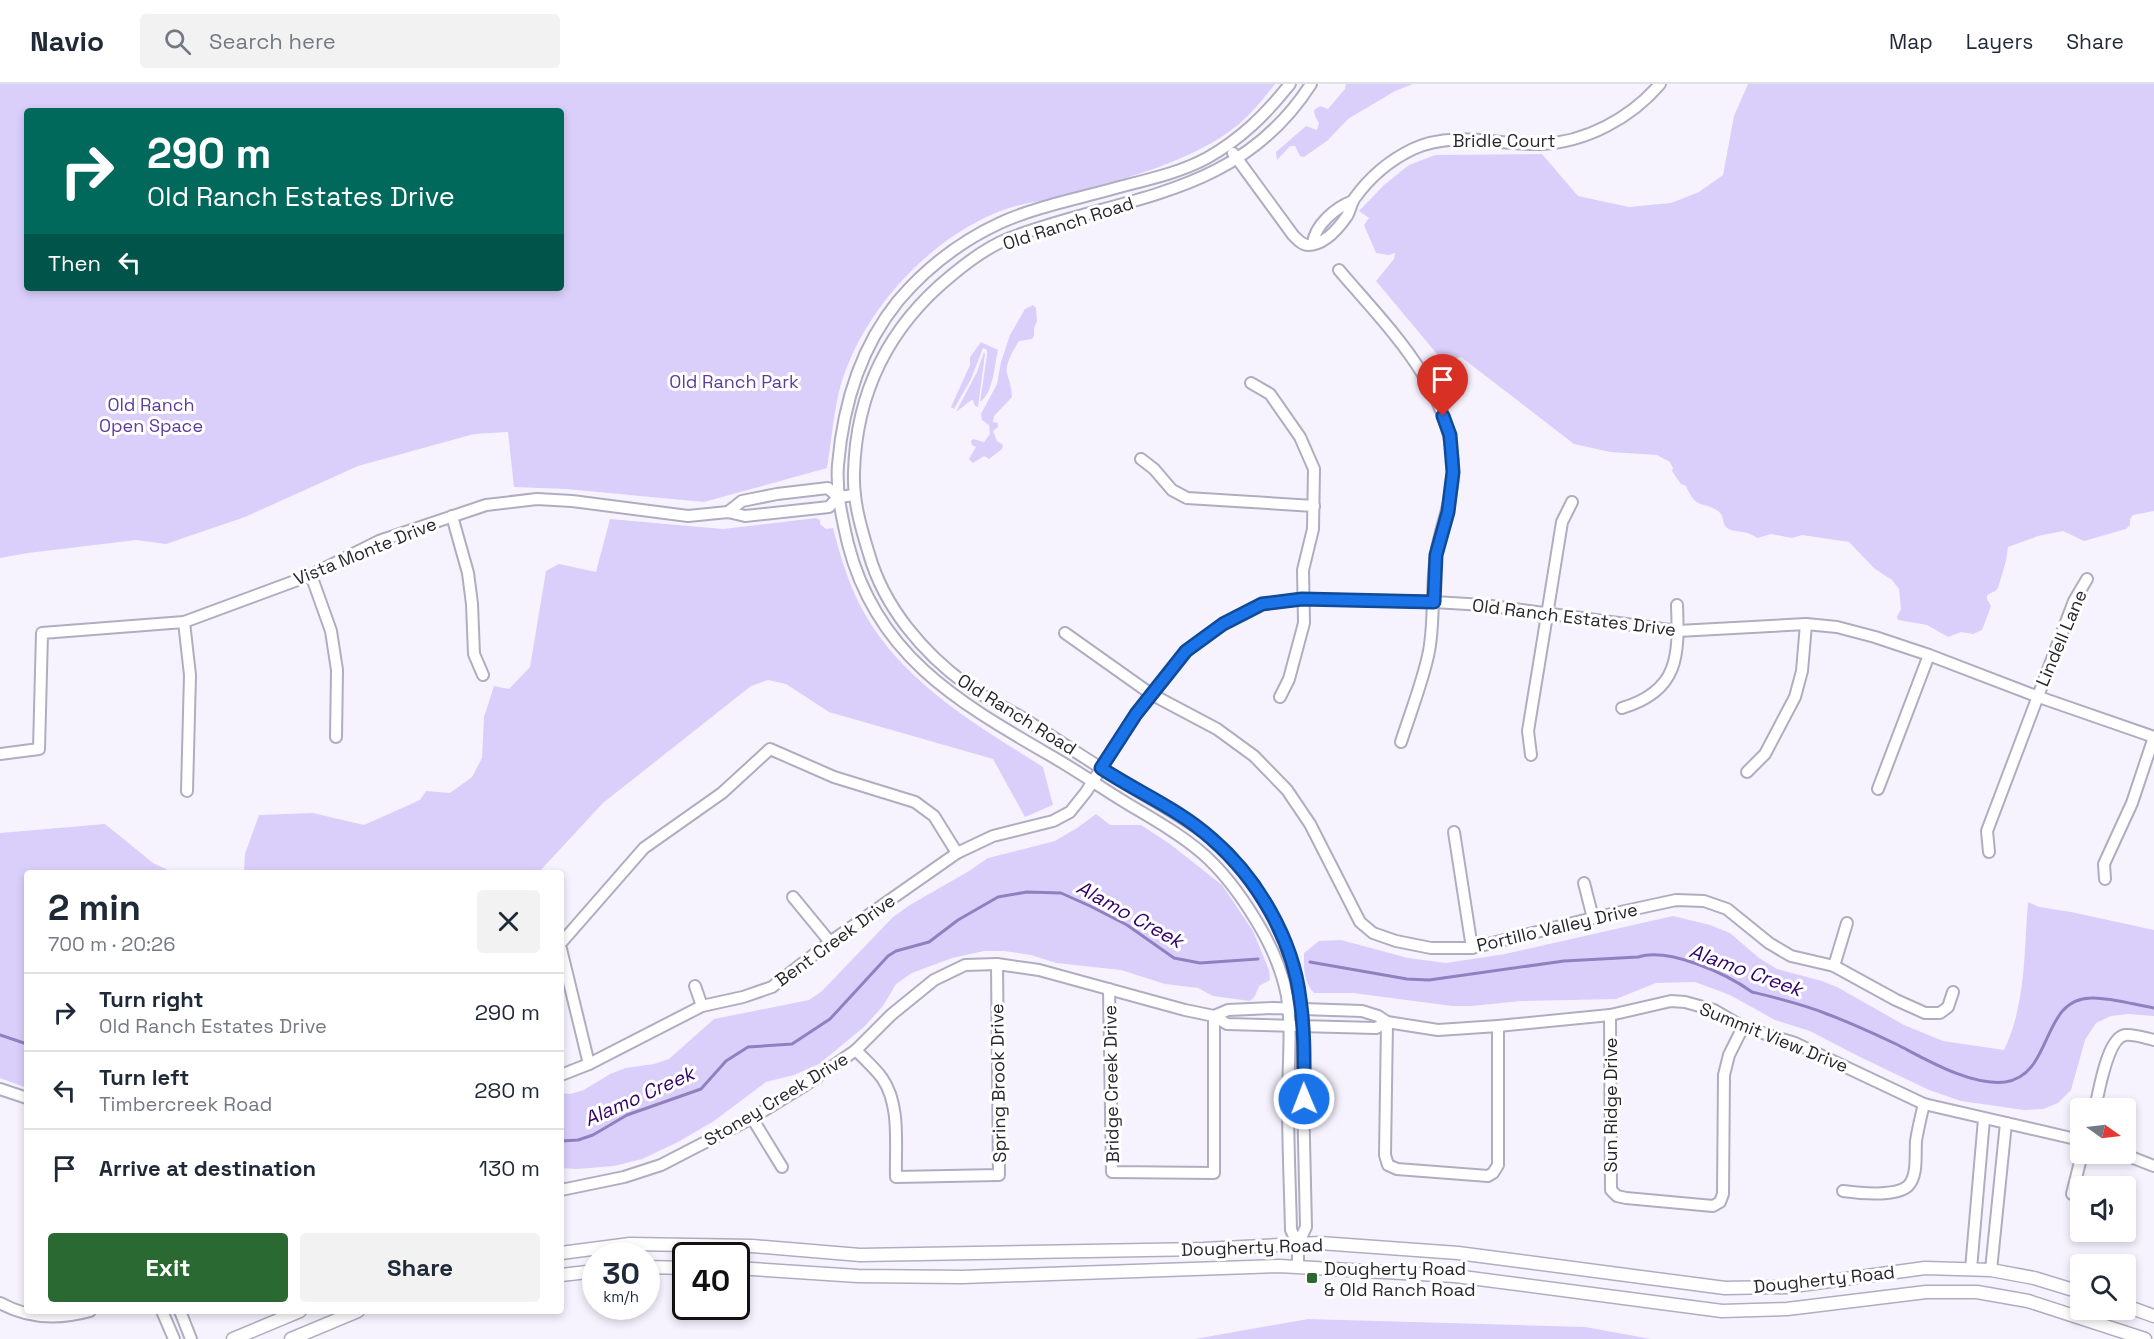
<!DOCTYPE html>
<meta charset="utf-8">
<style>
body{margin:0;font-family:"Space Grotesk",sans-serif;background:#f2f2f3;color:#1f2937;height:100vh;display:flex;flex-direction:column;font-size:22px;white-space:nowrap}
*{box-sizing:border-box;margin:0}
p{font-size:20px;color:#747a83}
.icon{flex:none;width:33px;height:33px;fill:none;stroke:currentColor;stroke-width:2;stroke-linecap:round;stroke-linejoin:round}
.map{position:relative;flex:1;overflow:hidden}
.sheet{position:absolute;left:24px;top:786px;width:540px;height:444px;display:flex;flex-direction:column;background:#fff;border-radius:6px;box-shadow:0 3px 9px #0003}
.sheet>*{flex:none}
.hud{position:absolute;left:24px;top:24px;width:540px;height:183px;border-radius:6px;box-shadow:0 3px 9px #0003;background:#00695c;color:#fff;overflow:hidden}
.needle{width:39px;rotate:104deg}
.buttons{position:absolute;left:2070px;top:1014px;display:grid;gap:12px}
.buttons a{display:grid;place-items:center;width:66px;height:66px;border-radius:6px;background:#fff;box-shadow:0 3px 9px #0003;font-size:30px}
.speed{position:absolute;left:582px;top:1158px;display:flex;gap:12px;font-size:30px;font-weight:700;text-align:center}
.speed>*{display:grid;place-content:center;width:78px;height:78px;border-radius:50%;background:#fff;box-shadow:0 3px 9px #0003;line-height:1}
.speed small{font-size:15px;font-weight:400}
.speed .limit{border:3px solid #111;border-radius:9px;background:#fff;color:#111}
.pin{position:absolute;display:grid;place-items:center;width:51px;height:51px;color:#fff;margin:-62px -26px;border-radius:50% 50% 50% 0;rotate:-45deg;box-shadow:0 0 6px #0007}
.pin .icon{rotate:45deg}
.me{position:absolute;width:66px;margin:-33px;rotate:359deg;stroke-linejoin:round;filter:drop-shadow(0 0 4px #0008)}
.turn{display:flex;align-items:center;gap:21px;height:126px;padding:0 24px;font-size:27px}
.turn .icon{width:78px;height:78px;stroke-width:2.5}
.turn b{display:block;font-size:42px;line-height:51px}
.then{display:flex;align-items:center;height:57px;padding:0 24px;background:#0003;gap:12px;font-size:22px}
.round{display:grid;place-items:center;flex:none;width:63px;height:63px;border-radius:6px;background:#f2f2f3}
.overview{display:flex;align-items:center;justify-content:space-between;height:102px;padding:0 24px}
h1{font-size:36px;font-weight:800;line-height:45px}
.primary-button{display:flex;gap:12px;margin-top:auto;padding:12px 24px}
.primary-button a{flex:1;height:69px;border-radius:6px;background:#2a6932;color:#fff;font-size:24px;font-weight:800;line-height:69px;text-align:center}
.primary-button a+a{background:#f2f2f3;color:#1f2937}
ul{padding:0;list-style:none}
li{display:flex;align-items:center;gap:18px;height:78px;padding:0 24px;border-top:2px solid #e0e1e3}
li div{flex:1}
li b{display:block;font-size:22px}
li em{font-style:normal}
header{display:flex;align-items:center;gap:36px;box-sizing:border-box;height:84px;padding:0 30px;background:#fff;border-bottom:2px solid #e0e1e3}
header strong{font-size:28px}
nav{display:flex;gap:33px;margin-inline-start:auto;font-size:21px}
.search{width:420px;height:54px;background:#f2f2f3;display:flex;align-items:center;gap:15px;box-sizing:border-box;padding:0 21px;border-radius:6px;color:#747a83;font-size:22px}
.map>svg:first-child{display:block}
</style>
<header>
<strong>Navio</strong>
<div class="search"><svg class="icon" aria-label="search" viewBox="0 0 24 24"><circle cx="10" cy="10" r="6"/><path d="M15 15l6 6"/></svg>Search here</div>
<nav><a>Map</a><a>Layers</a><a>Share</a></nav>
</header>
<div class="map">
<svg width="2154" height="1255" viewBox="0 0 2154 1255">
<rect width="100%" height="100%" fill="#f6f3ff"/>
<g fill="#dacffb" fill-rule="evenodd">
<path d="M 0,0 L 1275,0 C 1264,14 1253,28 1239,40 C 1193,79 1115,97 1058,113 C 1042,117 1025,119 1009,124 C 932,149 856,232 838,312 C 833,335 831,360 827,384 L 704,418 L 566,405 L 514,403 L 508,348 L 474,350 L 358,382 L 245,433 L 166,460 L 136,456 L 28,469 L 0,474 ZM 27,27 L 561,27 L 561,204 L 27,204 Z"/>
<polygon points="1346,0 1413,0 1395,7 1348,35 1328,56 1304,73 1300,72 1295,62 1290,62 1277,76 1276,68 1306,42 1317,46 1319,39 1315,32 1314,26 1320,22 1328,25 1345,5"/>
<path d="M 1748,0 L 2154,0 L 2154,427 L 2133,431 L 2130,435 L 2130,441 L 2126,445 L 2084,457 L 2063,447 L 2038,452 L 2008,463 L 2006,477 L 1998,504 L 1995,507 L 1987,511 L 1987,515 L 1991,522 L 1982,546 L 1973,550 L 1961,548 L 1948,553 L 1927,541 L 1898,536 L 1897,533 L 1901,525 L 1899,505 L 1892,496 L 1875,485 L 1849,458 L 1802,451 L 1792,454 L 1771,450 L 1758,454 C 1755,453 1753,451 1750,450 C 1743,447 1733,448 1727,444 C 1721,439 1725,432 1718,427 C 1702,416 1697,427 1686,402 L 1681,400 L 1672,387 L 1673,384 L 1670,378 L 1657,371 L 1610,368 L 1574,360 L 1461,273 L 1445,277 L 1437,270 L 1376,197 L 1394,175 L 1395,169 L 1389,171 L 1376,169 L 1364,141 L 1369,134 L 1359,127 L 1384,101 L 1409,81 L 1435,71 L 1542,70 L 1578,112 L 1629,123 L 1671,119 L 1699,108 L 1723,91 L 1734,32 Z"/>
<path d="M 1033,221 L 1036,224 L 1037,237 L 1034,244 L 1034,251 L 1032,255 L 1019,257 C 1014,265 1005,280 1007,289 C 1009,297 1012,304 1012,313 L 994,332 L 993,338 L 998,339 L 998,343 L 993,347 L 997,357 L 1003,361 L 1002,365 L 989,375 L 984,372 L 973,379 L 969,375 L 976,363 L 972,361 L 971,357 L 973,355 L 984,358 L 990,350 L 989,341 L 982,336 L 981,330 L 997,300 L 1001,278 L 1010,251 L 1025,225 Z"/>
<path d="M 981,258 L 998,266 C 994,282 994,308 980,318 L 987,271 L 987,266 L 983,264 L 971,295 L 954,325 L 951,323 L 970,281 L 970,273 Z"/>
<polygon points="984,268 985,270 978,323 975,322 973,316 970,317 956,328 977,288"/>
<path d="M 816,434 L 820,436 L 820,440 L 826,445 L 833,444 C 839,467 846,491 856,513 C 893,593 972,638 1043,683 L 1053,721 L 1025,733 L 993,675 L 829,628 L 786,600 L 768,596 L 751,602 L 603,719 L 538,789 L 244,789 L 245,770 L 259,731 L 313,729 L 364,741 L 420,716 L 426,707 L 450,709 L 472,693 L 482,674 L 484,633 L 494,602 L 509,605 L 530,583 L 546,487 L 559,480 L 596,488 L 610,435 L 723,445 Z"/>
<polygon points="1096,730 1110,741 1141,741 1170,760 1222,801 1253,847 1269,886 1270,896 1259,902 1255,912 1250,917 1213,912 1198,904 1165,900 1121,886 1056,879 1031,871 1004,867 984,867 952,874 912,889 896,900 883,922 864,943 819,980 794,991 766,998 714,1037 678,1058 642,1075 614,1082 577,1085 561,1084 561,1009 570,1010 584,1006 610,990 626,984 654,980 669,975 714,935 809,916 822,907 893,833 910,821 969,787 988,774 1055,757 1077,744"/>
<polygon points="105,740 153,779 174,789 27,789 27,1004 0,994 0,749"/>
<path d="M 2028,818 L 2039,823 L 2071,828 L 2154,846 L 2154,932 L 2128,930 L 2111,932 L 2096,939 L 2085,956 L 2071,1006 L 2058,1019 L 2043,1025 L 2024,1026 L 1961,1017 L 1929,1006 L 1858,972 L 1810,947 L 1775,936 L 1730,911 L 1695,898 L 1656,899 L 1616,915 L 1521,917 L 1472,922 L 1452,922 L 1353,909 L 1314,909 C 1303,897 1304,884 1304,869 L 1319,857 L 1341,856 L 1408,874 L 1446,879 L 1505,870 L 1673,832 L 1710,841 L 1730,849 L 1759,874 L 1777,885 L 1822,897 L 1837,903 L 1904,941 L 1943,957 L 2004,966 C 2026,921 2024,867 2028,818 Z"/>
<polygon points="1308,1235 1585,1243 1651,1255 1195,1255"/>
</g>
<g fill="none" stroke-linecap="round" stroke-linejoin="round">
<g stroke="#9180bf" stroke-width="3">
<path d="M 1310,878 L 1407,895 L 1429,896 L 1564,877 L 1638,873 C 1669,863 1727,890 1752,908 C 1777,914 1803,920 1827,930 C 1851,939 1875,950 1898,961 C 1927,976 1971,1002 2005,998 C 2054,991 2040,915 2091,914 C 2108,913 2136,921 2154,924"/>
<polyline points="0,951 27,960"/>
<polyline points="561,1057 578,1056 593,1051 627,1031 701,1005 726,977 748,963 792,960 830,935 888,872 896,867 929,858 958,836 998,813 1027,808 1061,809 1090,822 1127,841 1174,874 1200,879 1258,875"/>
</g>
<defs>
<g id="minor">
<path d="M 1290,0 C 1266,30 1241,55 1207,74 C 1181,88 1151,95 1123,102 C 1085,113 1034,123 1000,139 C 961,157 926,184 898,217 C 860,264 843,321 838,381 C 836,408 842,434 848,460 C 877,573 960,619 1053,673 C 1079,688 1103,705 1128,720 C 1153,735 1180,750 1202,769 C 1224,788 1242,813 1257,838 C 1271,861 1282,886 1287,912 C 1292,946 1288,983 1288,1017 C 1288,1060 1290,1103 1291,1146 L 1298,1160 L 1298,1183"/>
<path d="M 1233,69 L 1293,151 C 1297,155 1302,161 1308,161 C 1324,161 1338,145 1347,132 C 1350,127 1351,120 1354,115 C 1369,94 1390,76 1413,65 C 1454,46 1497,61 1540,60 C 1585,59 1631,34 1660,0"/>
<path d="M 1313,159 C 1315,141 1336,123 1353,117"/>
<path d="M 1339,186 C 1389,245 1453,305 1453,387 C 1453,416 1440,443 1436,471 C 1431,503 1435,535 1429,567 C 1424,594 1410,630 1401,658"/>
<polyline points="1251,299 1270,310 1300,353 1314,385 1313,445 1303,486 1304,539 1289,595 1280,613"/>
<polyline points="1141,375 1154,385 1172,406 1187,414 1314,422"/>
<polyline points="728,428 742,417 777,410 828,404 838,413"/>
<polyline points="452,432 468,489 472,520 474,570 483,591"/>
<polyline points="311,491 331,547 337,586 336,653"/>
<polyline points="184,538 190,591 187,707"/>
<polyline points="1065,549 1151,610 1217,645 1254,672 1287,706 1310,740 1360,838 1373,849 1396,857 1431,864 1472,864 1593,834 1676,816 1704,817 1727,825 1769,859 1791,872 1834,882 1896,916 1925,929 1940,929 1948,923 1953,908"/>
<path d="M 1622,624 C 1679,607 1679,572 1677,521"/>
<polyline points="0,670 39,665 42,549 184,538 311,491 379,457 486,421 537,415 572,417 688,432 728,428 745,432 829,423 838,413 855,411"/>
<polyline points="1531,671 1528,647 1547,531 1562,438 1572,418"/>
<polyline points="1747,688 1765,670 1795,613 1802,587 1806,540"/>
<polyline points="1878,705 1929,571"/>
<polyline points="1454,748 1472,864"/>
<polyline points="1989,768 1987,747 2074,517 2087,495"/>
<polyline points="2105,795 2104,780 2132,719 2154,653"/>
<polyline points="1584,799 1593,834"/>
<polyline points="793,813 830,858"/>
<polyline points="561,859 644,764 722,709 770,665 834,693 915,718 934,732 957,769"/>
<polyline points="561,865 589,980"/>
<polyline points="1834,882 1847,839"/>
<polyline points="695,902 702,922"/>
<polyline points="1109,905 1112,1088 1214,1089 1214,932"/>
<polyline points="1610,931 1611,1106 1617,1112 1626,1114 1713,1122 1720,1118 1723,1110 1724,991 1729,971 1743,943"/>
<polyline points="1214,932 1228,926 1273,924 1362,927 1378,932 1387,938 1438,946 1498,942 1610,931 1671,917 1685,918 1714,926 1743,943 1795,959 1924,1020 2080,1056"/>
<polyline points="1387,938 1385,1071 1388,1081 1397,1085 1488,1092 1493,1089 1498,1081 1498,942"/>
<path d="M 856,966 C 864,975 875,984 882,994 C 901,1021 895,1062 896,1093 L 999,1091 L 997,880"/>
<polyline points="561,991 589,980 702,922 743,913 772,903 830,858 957,769 993,752 1053,737 1070,728 1086,708 1136,630 1186,567 1223,540 1262,520 1302,515 1434,518 1484,521 1678,547 1806,540 1837,543 1875,553 1929,571 2036,612 2154,653"/>
<polyline points="0,1005 27,1014"/>
<path d="M 2095,1024 C 2099,1008 2107,954 2125,951 C 2134,950 2145,954 2154,956"/>
<polyline points="752,1034 782,1083"/>
<polyline points="2123,1070 2154,1082"/>
<polyline points="561,1106 624,1093 661,1081 752,1034 807,1000 856,966 891,931 934,896 965,881 997,880 1039,886 1185,926 1214,932 1227,940 1376,944 1387,938"/>
<path d="M 1843,1107 C 1858,1109 1896,1113 1908,1102 C 1918,1092 1915,1071 1916,1057 C 1918,1044 1921,1032 1924,1020"/>
<polyline points="2072,1110 2082,1070"/>
<path d="M 1298,1160 L 1306,1143 L 1301,925 C 1296,864 1257,790 1208,752 C 1179,729 1146,713 1115,693 C 1083,673 1052,652 1021,633 C 1003,623 984,613 967,601 C 923,569 884,523 869,470 C 861,444 853,417 854,389 C 856,308 889,242 952,191 C 970,176 989,162 1010,154 C 1123,111 1238,114 1311,0"/>
<polyline points="1971,1185 1984,1035"/>
<polyline points="1991,1186 2006,1039"/>
<path d="M 0,1219 C 29,1235 58,1236 90,1227"/>
<polyline points="162,1227 174,1255"/>
<polyline points="180,1227 191,1255"/>
</g>
<g id="major">
<polyline points="561,1169 630,1160 752,1162 860,1171 1203,1165 1320,1159 1458,1169 1725,1204 1786,1203 1925,1184 1991,1186 2034,1194 2080,1208"/>
<polyline points="646,1183 686,1184"/>
<polyline points="736,1184 858,1192 962,1193 1279,1182 1455,1192 1722,1227 1787,1225 1926,1208 1977,1208 2028,1217 2145,1255"/>
<polyline points="561,1191 596,1187"/>
<polyline points="2126,1222 2154,1232"/>
<polyline points="233,1255 300,1227"/>
<polyline points="291,1255 358,1227"/>
</g>
</defs>
<use href="#minor" stroke="#b1adc0" stroke-width="14"/>
<use href="#major" stroke="#b1adc0" stroke-width="15"/>
<use href="#minor" stroke="#fff" stroke-width="10"/>
<use href="#major" stroke="#fff" stroke-width="12"/>
</g>
<g fill="none" stroke-linecap="round" stroke-linejoin="round">
<defs>
<path id="route" d="M 1304,1015 C 1304,982 1305,948 1300,915 C 1293,855 1257,794 1212,755 C 1179,725 1137,708 1101,684 L 1136,630 L 1186,567 L 1223,540 L 1262,520 L 1302,515 L 1434,518 L 1436,471 L 1448,428 L 1453,388 L 1450,351 L 1443,332"/>
</defs>
<use href="#route" stroke="#114b97" stroke-width="15"/>
<use href="#route" stroke="#1a73e8" stroke-width="10"/>
</g>
<rect fill="#2a6932" stroke="#fff" stroke-width="2" x="1306" y="1188" width="12" height="12" rx="3"/>
<g text-anchor="middle" dominant-baseline="central" stroke-width="6" stroke-linejoin="round" paint-order="stroke">
<g font-size="18" fill="#28272e" stroke="#fff">
<text x="1504" y="56">Bridle Court</text>
<text transform="translate(1068 139) rotate(-18)">Old Ranch Road</text>
<text transform="translate(365 467) rotate(-22)">Vista Monte Drive</text>
<text transform="translate(1574 533) rotate(7)">Old Ranch Estates Drive</text>
<text transform="translate(2061 554) rotate(-67)">Lindell Lane</text>
<text transform="translate(1017 630) rotate(32)">Old Ranch Road</text>
<text transform="translate(1557 843) rotate(-13)">Portillo Valley Drive</text>
<text transform="translate(835 856) rotate(-36)">Bent Creek Drive</text>
<text transform="translate(1774 953) rotate(22)">Summit View Drive</text>
<text transform="translate(998 999) rotate(-91)">Spring Brook Drive</text>
<text transform="translate(1111 1000) rotate(-91)">Bridge Creek Drive</text>
<text transform="translate(776 1015) rotate(-31)">Stoney Creek Drive</text>
<text transform="translate(1610 1021) rotate(-90)">Sun Ridge Drive</text>
<text transform="translate(1252 1163) rotate(-2)">Dougherty Road</text>
<text transform="translate(1824 1195) rotate(-6)">Dougherty Road</text>
</g>
<g font-size="18" fill="#5d3a9c" stroke="#fff">
<text x="734" y="297">Old Ranch Park</text>
<text x="151" y="320">Old Ranch<tspan x="151" dy="21">Open Space</tspan></text>
</g>
<g font-size="18" fill="#28272e" stroke="#fff" text-anchor="start">
<text x="1324" y="1184">Dougherty Road<tspan x="1324" dy="21">&amp; Old Ranch Road</tspan></text>
</g>
<g font-size="20" font-style="italic" fill="#35026a" stroke="#fff">
<text transform="translate(1130 830) rotate(29)">Alamo Creek</text>
<text transform="translate(1746 886) rotate(20)">Alamo Creek</text>
<text transform="translate(639 1012) rotate(-24)">Alamo Creek</text>
</g>
</g>
</svg>
<div class="buttons">
<a><svg class="needle" viewBox="-14 -14 28 28"><path d="M0-13l5 13h-10z" fill="#e53935"/><path d="M0 13l5-13h-10z" fill="#747a83"/></svg></a>
<a><svg class="icon" aria-label="sound" viewBox="0 0 24 24"><path d="M4 9h4l5-4v14l-5-4H4zM17 9q2 3 0 6"/></svg></a>
<a><svg class="icon" aria-label="search" viewBox="0 0 24 24"><circle cx="10" cy="10" r="6"/><path d="M15 15l6 6"/></svg></a>
</div>
<div class="speed"><div>30<small>km/h</small></div><div class="limit">40</div></div>
<div class="pin" style="left:1443px;top:332px;background:#d93025"><svg class="icon" aria-label="arrive" viewBox="0 0 24 24"><path d="M6 21V4h12l-3 4 3 4H6"/></svg></div>
<svg class="me" style="left:1304px;top:1015px" viewBox="-20 -20 40 40"><circle r="17" fill="#1a73e8" stroke="#fff" stroke-width="3"/><path d="M0-11L8 9 0 5-8 9z" fill="#fff"/></svg>
<div class="hud">
<div class="turn"><svg class="icon" aria-label="right" viewBox="0 0 24 24"><path d="M7 20v-9h11M14 6l5 5-5 5"/></svg><div><b>290 m</b>Old Ranch Estates Drive</div></div>
<div class="then">Then<svg class="icon" aria-label="left" viewBox="0 0 24 24"><path d="M17 20v-9H6M10 6l-5 5 5 5"/></svg></div>
</div>
<section class="sheet">
<div class="overview"><div><h1>2 min</h1><p>700 m · 20:26</p></div><a class="round"><svg class="icon" aria-label="close" viewBox="0 0 24 24"><path d="M6 6l12 12M18 6L6 18"/></svg></a></div>
<ul>
<li><svg class="icon" aria-label="right" viewBox="0 0 24 24"><path d="M7 20v-9h11M14 6l5 5-5 5"/></svg><div><b>Turn right</b><p>Old Ranch Estates Drive</p></div><em>290 m</em></li>
<li><svg class="icon" aria-label="left" viewBox="0 0 24 24"><path d="M17 20v-9H6M10 6l-5 5 5 5"/></svg><div><b>Turn left</b><p>Timbercreek Road</p></div><em>280 m</em></li>
<li><svg class="icon" aria-label="arrive" viewBox="0 0 24 24"><path d="M6 21V4h12l-3 4 3 4H6"/></svg><div><b>Arrive at destination</b></div><em>130 m</em></li>
</ul>
<div class="primary-button"><a>Exit</a><a>Share</a></div>
</section>
</div>
